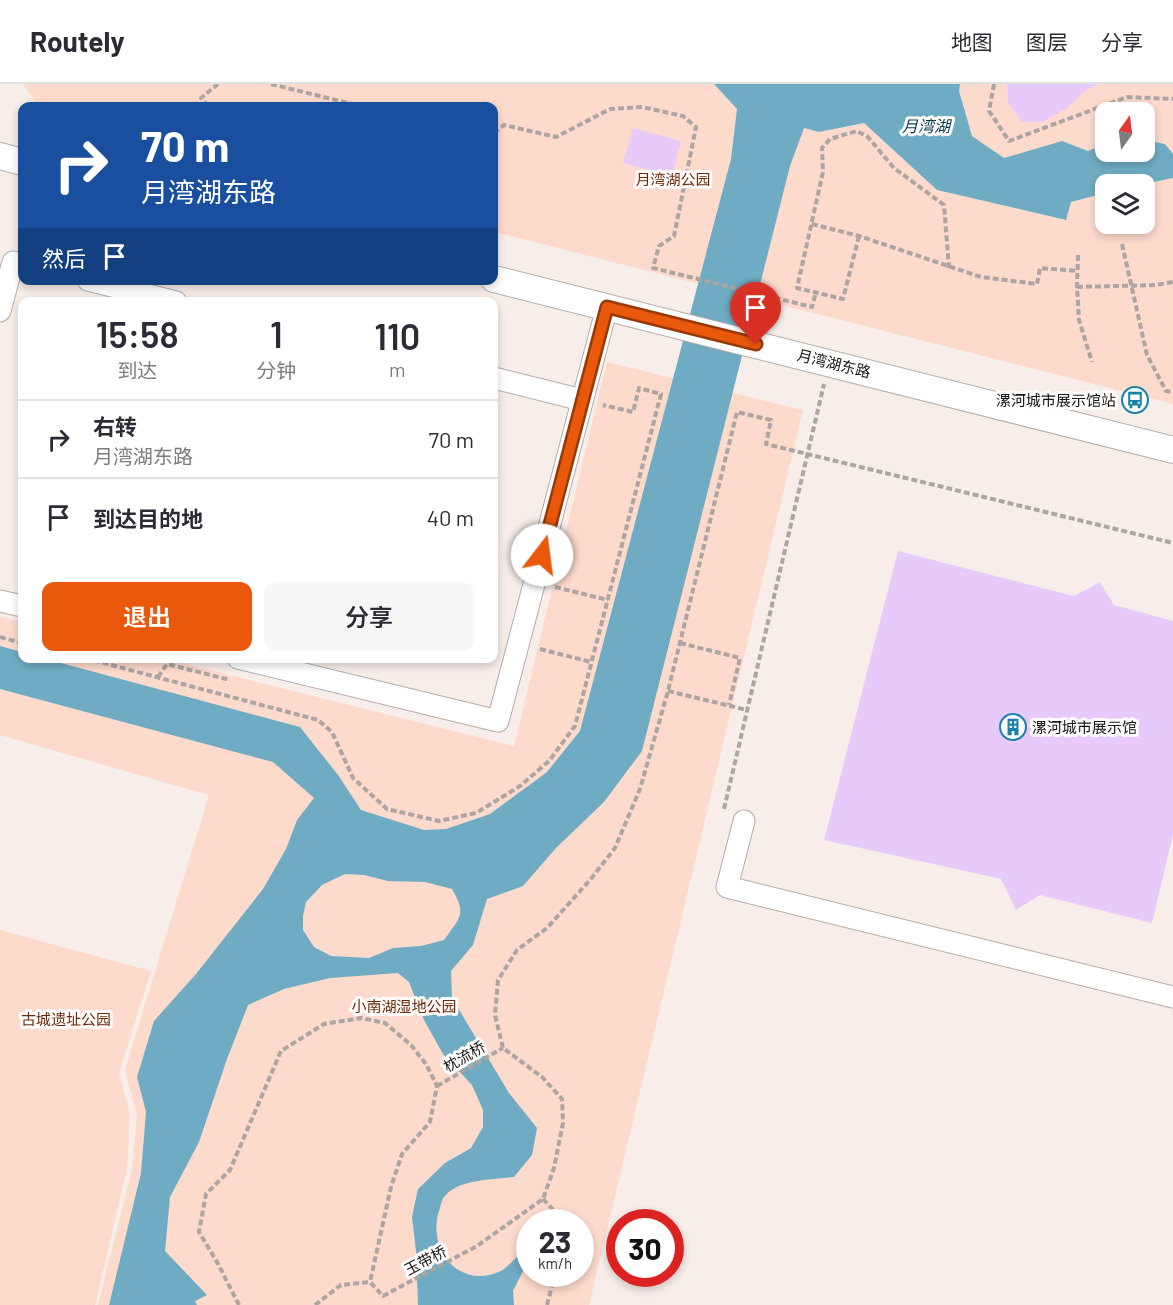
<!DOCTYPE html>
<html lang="zh">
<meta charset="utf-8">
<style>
body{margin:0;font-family:Barlow,"Noto Sans SC",sans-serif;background:#f7f7f7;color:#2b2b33;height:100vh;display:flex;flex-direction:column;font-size:22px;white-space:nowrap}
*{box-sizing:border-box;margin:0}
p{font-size:20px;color:#7c7c81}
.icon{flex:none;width:33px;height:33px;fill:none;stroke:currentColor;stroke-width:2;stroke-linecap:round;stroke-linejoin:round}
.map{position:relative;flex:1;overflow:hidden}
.panel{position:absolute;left:18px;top:213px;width:480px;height:366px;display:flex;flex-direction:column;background:#fff;border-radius:12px;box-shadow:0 3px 9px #0003}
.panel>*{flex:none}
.top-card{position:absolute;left:18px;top:18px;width:480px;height:183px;border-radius:12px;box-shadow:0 3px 9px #0003;background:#1a4fa0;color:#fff;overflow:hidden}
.needle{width:39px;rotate:14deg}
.buttons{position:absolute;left:1095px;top:18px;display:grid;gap:12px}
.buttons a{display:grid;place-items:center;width:60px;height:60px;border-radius:12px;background:#fff;box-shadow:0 3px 9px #0003;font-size:30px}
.speed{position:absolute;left:516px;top:1125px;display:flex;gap:12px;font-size:30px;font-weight:700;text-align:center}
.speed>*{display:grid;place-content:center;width:78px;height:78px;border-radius:50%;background:#fff;box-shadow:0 3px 9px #0003;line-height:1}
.speed small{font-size:15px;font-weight:400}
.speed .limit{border:9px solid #d22;background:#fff;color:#111}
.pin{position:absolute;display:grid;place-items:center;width:51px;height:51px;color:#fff;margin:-62px -26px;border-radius:50% 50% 50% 0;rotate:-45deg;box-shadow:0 0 6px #0007}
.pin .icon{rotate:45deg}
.me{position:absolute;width:66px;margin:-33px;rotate:15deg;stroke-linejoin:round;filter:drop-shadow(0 0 4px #0008)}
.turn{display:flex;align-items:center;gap:21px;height:126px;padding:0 24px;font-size:27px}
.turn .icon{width:78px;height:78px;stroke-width:2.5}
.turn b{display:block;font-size:42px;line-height:51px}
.then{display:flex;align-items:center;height:57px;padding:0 24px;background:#0003;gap:12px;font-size:22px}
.eta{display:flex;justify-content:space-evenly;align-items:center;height:102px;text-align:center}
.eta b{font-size:36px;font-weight:600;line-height:42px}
.action{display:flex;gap:12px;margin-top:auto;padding:12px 24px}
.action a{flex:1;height:69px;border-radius:12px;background:#ea580c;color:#fff;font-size:24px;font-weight:600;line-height:69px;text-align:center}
.action a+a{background:#f7f7f7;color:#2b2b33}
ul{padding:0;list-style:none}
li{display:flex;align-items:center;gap:18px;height:78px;padding:0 24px;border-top:2px solid #e1e1e2}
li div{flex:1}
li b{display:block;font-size:22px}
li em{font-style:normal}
header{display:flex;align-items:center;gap:36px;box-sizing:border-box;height:84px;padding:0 30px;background:#fff;border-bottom:2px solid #e1e1e2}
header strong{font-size:28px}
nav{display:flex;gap:33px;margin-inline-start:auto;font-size:21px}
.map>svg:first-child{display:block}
</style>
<header>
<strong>Routely</strong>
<nav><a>地图</a><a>图层</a><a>分享</a></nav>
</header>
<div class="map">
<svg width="1173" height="1221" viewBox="0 0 1173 1221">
<rect width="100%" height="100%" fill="#f7eeea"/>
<g fill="#fcdacc" fill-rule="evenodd">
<polygon points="23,0 714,0 737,25 819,48 864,39 937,106 1065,136 1071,118 1105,109 1106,140 1144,140 1144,100 1173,94 1173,320 494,148 494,22 38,22"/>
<polygon points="960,0 1007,0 1008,19 1022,37 1043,38 1069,23 1083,8 1099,0 1173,0 1173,70 1165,60 1145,56 1144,28 1106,28 1105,60 1089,67 1062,57 1004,74 972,52 959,7"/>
<path d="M 607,278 L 803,326 L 589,1221 L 98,1221 L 132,1085 L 137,1031 L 125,986 L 209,711 L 0,651 L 0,533 L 22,538 L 22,574 L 165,575 L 514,662 ZM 530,1138 L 580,1138 L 580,1190 L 530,1190 Z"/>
<polygon points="0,846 151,887 119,989 130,1031 127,1085 95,1221 0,1221"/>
</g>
<path fill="#6facc3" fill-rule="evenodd" d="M 711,0 L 960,0 L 959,7 L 972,52 L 1004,74 L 1062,57 L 1088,67 L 1105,60 L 1106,68 L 1144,68 L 1145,56 L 1165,60 L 1173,70 L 1173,94 L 1144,100 L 1106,100 L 1105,109 L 1071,118 L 1066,136 L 937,106 L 864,39 L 819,48 L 804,44 L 790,82 L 642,667 L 604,718 L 556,764 L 523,802 L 487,815 L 473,861 L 451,887 L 452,914 L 509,1009 L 537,1044 L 532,1071 L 514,1093 C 495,1095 458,1095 445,1112 C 442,1114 441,1121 440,1124 C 425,1164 459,1207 501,1187 C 509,1182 517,1172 525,1165 L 525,1183 L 513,1207 L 514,1221 L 418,1221 L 416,1167 L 412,1133 L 418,1105 L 445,1079 L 471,1064 L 483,1043 L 483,1026 L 472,1001 L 443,970 L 424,936 L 409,898 L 398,889 L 330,894 L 284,905 L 248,921 L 227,975 L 199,1058 L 170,1113 L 165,1167 L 207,1211 L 195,1217 L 197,1221 L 109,1221 L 141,1089 L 146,1028 L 137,993 L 154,937 L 196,890 L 263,805 L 286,765 L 297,736 L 314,714 L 273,678 L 0,605 L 0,562 L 22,568 L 22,574 L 46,575 L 300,643 L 338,691 L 361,726 L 424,746 L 446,745 L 490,730 L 547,688 L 580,647 L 731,75 L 737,25 L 714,0 ZM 345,790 L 364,791 L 388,797 L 425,798 L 452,805 C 467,831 460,833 444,856 L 421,862 L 393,864 L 369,874 L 331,872 L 314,863 L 303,846 L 303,832 L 306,818 L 322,801 Z"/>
<g fill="#e8cafa">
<polygon points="1007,0 1099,0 1083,8 1069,23 1043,38 1022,38 1008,19"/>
<polygon points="633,44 681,57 672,92 623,79"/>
<polygon points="898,467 1074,512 1100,498 1114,521 1173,537 1173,750 1152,839 1040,811 1016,826 1001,795 824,756"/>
</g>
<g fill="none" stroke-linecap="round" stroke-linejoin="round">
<defs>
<g id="minor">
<polyline points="88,196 176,218"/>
<polyline points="0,227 13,178 22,181"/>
<polyline points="494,294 582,316"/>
<polyline points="0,517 22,522"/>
<polyline points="238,574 498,637 607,223"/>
<polyline points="744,737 727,803 1173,913"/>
</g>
<g id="tertiary">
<polyline points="0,72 22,78"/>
<polyline points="494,195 1173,366"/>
</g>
</defs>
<use href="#minor" stroke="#b5aca9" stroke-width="23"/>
<use href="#tertiary" stroke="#b5aca9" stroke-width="28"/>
<g stroke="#aca5a2" stroke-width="4" stroke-dasharray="6 3" stroke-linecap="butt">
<polyline points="271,0 360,22"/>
<polyline points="994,0 989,27 1009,57 1127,13 1173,15"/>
<polyline points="208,22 201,14 218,0"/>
<polyline points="494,49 504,41 556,53 610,25 642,23 683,32 696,43 674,152 659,162 653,184 812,223 816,208"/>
<polyline points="812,140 859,152 981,193 1037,200 1040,184 1078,187"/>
<polyline points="859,152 843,215 797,204 823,88 822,64 830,55 857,47 868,53 894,84 944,121 949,184"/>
<polyline points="1122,160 1147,271 1166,307 1173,308"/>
<polyline points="1078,171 1077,203 1079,236 1092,278"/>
<polyline points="1077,203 1156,201 1173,198"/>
<polyline points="555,503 608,516"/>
<polyline points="0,553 22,559"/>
<polyline points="680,559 740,574 729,621"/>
<polyline points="540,565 591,578"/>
<polyline points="85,574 318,636 332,648 353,694 387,725 439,737 476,729 520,702 549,677 575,642 661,310 639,304 633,328 603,321"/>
<polyline points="158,593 167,580 230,596"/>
<polyline points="668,607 747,626"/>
<polyline points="724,725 824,300"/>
<polyline points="437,1002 503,964"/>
<polyline points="543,1115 559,1132 561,1138"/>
<polyline points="239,1221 217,1178 199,1148 206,1110 230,1086 281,967 324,940 361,934 385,939 411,961 426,980 437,1002 430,1038 402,1070 391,1103 370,1198"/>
<polyline points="315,1221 341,1201 370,1198 383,1212 477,1162 543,1115 554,1084 563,1039 562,1015 542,993 503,964 495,931 498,896 517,866 547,844 590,796 615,764 640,705 668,607 737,328 771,336 766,360 1173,459"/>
<polyline points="547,1221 555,1190"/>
</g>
<use href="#minor" stroke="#fff" stroke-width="21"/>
<use href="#tertiary" stroke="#fff" stroke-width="26"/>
</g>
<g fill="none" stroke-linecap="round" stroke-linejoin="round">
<defs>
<polyline id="route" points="542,471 607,223 756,260"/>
</defs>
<use href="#route" stroke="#983908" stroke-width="15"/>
<use href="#route" stroke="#ea580c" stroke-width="10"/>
</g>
<defs>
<symbol id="bus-ring" viewBox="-11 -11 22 22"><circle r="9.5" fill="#fffdfc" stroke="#1981ab" stroke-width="1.5"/><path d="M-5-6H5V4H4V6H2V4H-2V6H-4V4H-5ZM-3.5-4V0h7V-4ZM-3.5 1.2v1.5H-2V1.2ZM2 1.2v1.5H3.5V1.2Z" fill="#1981ab"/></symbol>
<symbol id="building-ring" viewBox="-11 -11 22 22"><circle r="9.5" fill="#fffdfc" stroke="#1981ab" stroke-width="1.5"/><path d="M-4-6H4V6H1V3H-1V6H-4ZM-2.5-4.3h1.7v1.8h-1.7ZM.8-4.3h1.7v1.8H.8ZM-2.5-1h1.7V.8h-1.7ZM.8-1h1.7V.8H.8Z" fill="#1981ab"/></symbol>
</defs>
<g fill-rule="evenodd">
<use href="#bus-ring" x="1120" y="301" width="30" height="30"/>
<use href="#building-ring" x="998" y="628" width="30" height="30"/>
</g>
<g text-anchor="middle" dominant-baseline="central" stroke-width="6" stroke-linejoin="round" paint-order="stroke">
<g font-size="15" fill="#6b2b09" stroke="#fffdfc">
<text x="673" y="95">月湾湖公园</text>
<text x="404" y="922">小南湖湿地公园</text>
<text x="66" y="935">古城遗址公园</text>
</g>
<g font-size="15" fill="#181514" stroke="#fffdfc">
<text transform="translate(834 279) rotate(14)">月湾湖东路</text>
<text transform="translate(464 972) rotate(-30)">枕流桥</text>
<text transform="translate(425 1176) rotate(-28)">玉带桥</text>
</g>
<g font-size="15" fill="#181514" stroke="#fffdfc" text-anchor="end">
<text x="1116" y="316">漯河城市展示馆站</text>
<text x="1032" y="643" text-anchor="start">漯河城市展示馆</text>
</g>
<g font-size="16" font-style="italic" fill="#003b4b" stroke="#fffdfc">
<text x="926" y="41">月湾湖</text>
</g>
</g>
</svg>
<div class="buttons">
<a><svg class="needle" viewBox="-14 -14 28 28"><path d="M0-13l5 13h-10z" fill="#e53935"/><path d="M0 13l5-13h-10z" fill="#7c7c81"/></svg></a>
<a><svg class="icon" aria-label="layers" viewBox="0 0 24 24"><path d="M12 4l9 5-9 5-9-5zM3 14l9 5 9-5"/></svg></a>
</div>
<div class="speed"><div>23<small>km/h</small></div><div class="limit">30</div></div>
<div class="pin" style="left:756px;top:260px;background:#d93025"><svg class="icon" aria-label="arrive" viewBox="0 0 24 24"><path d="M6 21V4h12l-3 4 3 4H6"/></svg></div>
<svg class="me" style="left:542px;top:471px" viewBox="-20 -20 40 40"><circle r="19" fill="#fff"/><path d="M0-13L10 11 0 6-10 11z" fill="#ea580c"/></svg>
<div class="top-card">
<div class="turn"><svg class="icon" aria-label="right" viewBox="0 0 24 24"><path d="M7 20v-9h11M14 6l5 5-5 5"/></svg><div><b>70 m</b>月湾湖东路</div></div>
<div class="then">然后<svg class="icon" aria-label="arrive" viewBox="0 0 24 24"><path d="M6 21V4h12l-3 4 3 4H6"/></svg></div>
</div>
<section class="panel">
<div class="eta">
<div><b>15:58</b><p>到达</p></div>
<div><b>1</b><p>分钟</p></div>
<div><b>110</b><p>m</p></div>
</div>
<ul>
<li><svg class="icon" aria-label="right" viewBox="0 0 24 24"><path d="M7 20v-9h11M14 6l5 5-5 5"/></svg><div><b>右转</b><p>月湾湖东路</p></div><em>70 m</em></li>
<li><svg class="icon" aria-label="arrive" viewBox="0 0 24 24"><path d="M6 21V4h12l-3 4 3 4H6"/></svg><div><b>到达目的地</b></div><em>40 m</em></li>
</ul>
<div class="action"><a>退出</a><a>分享</a></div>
</section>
</div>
